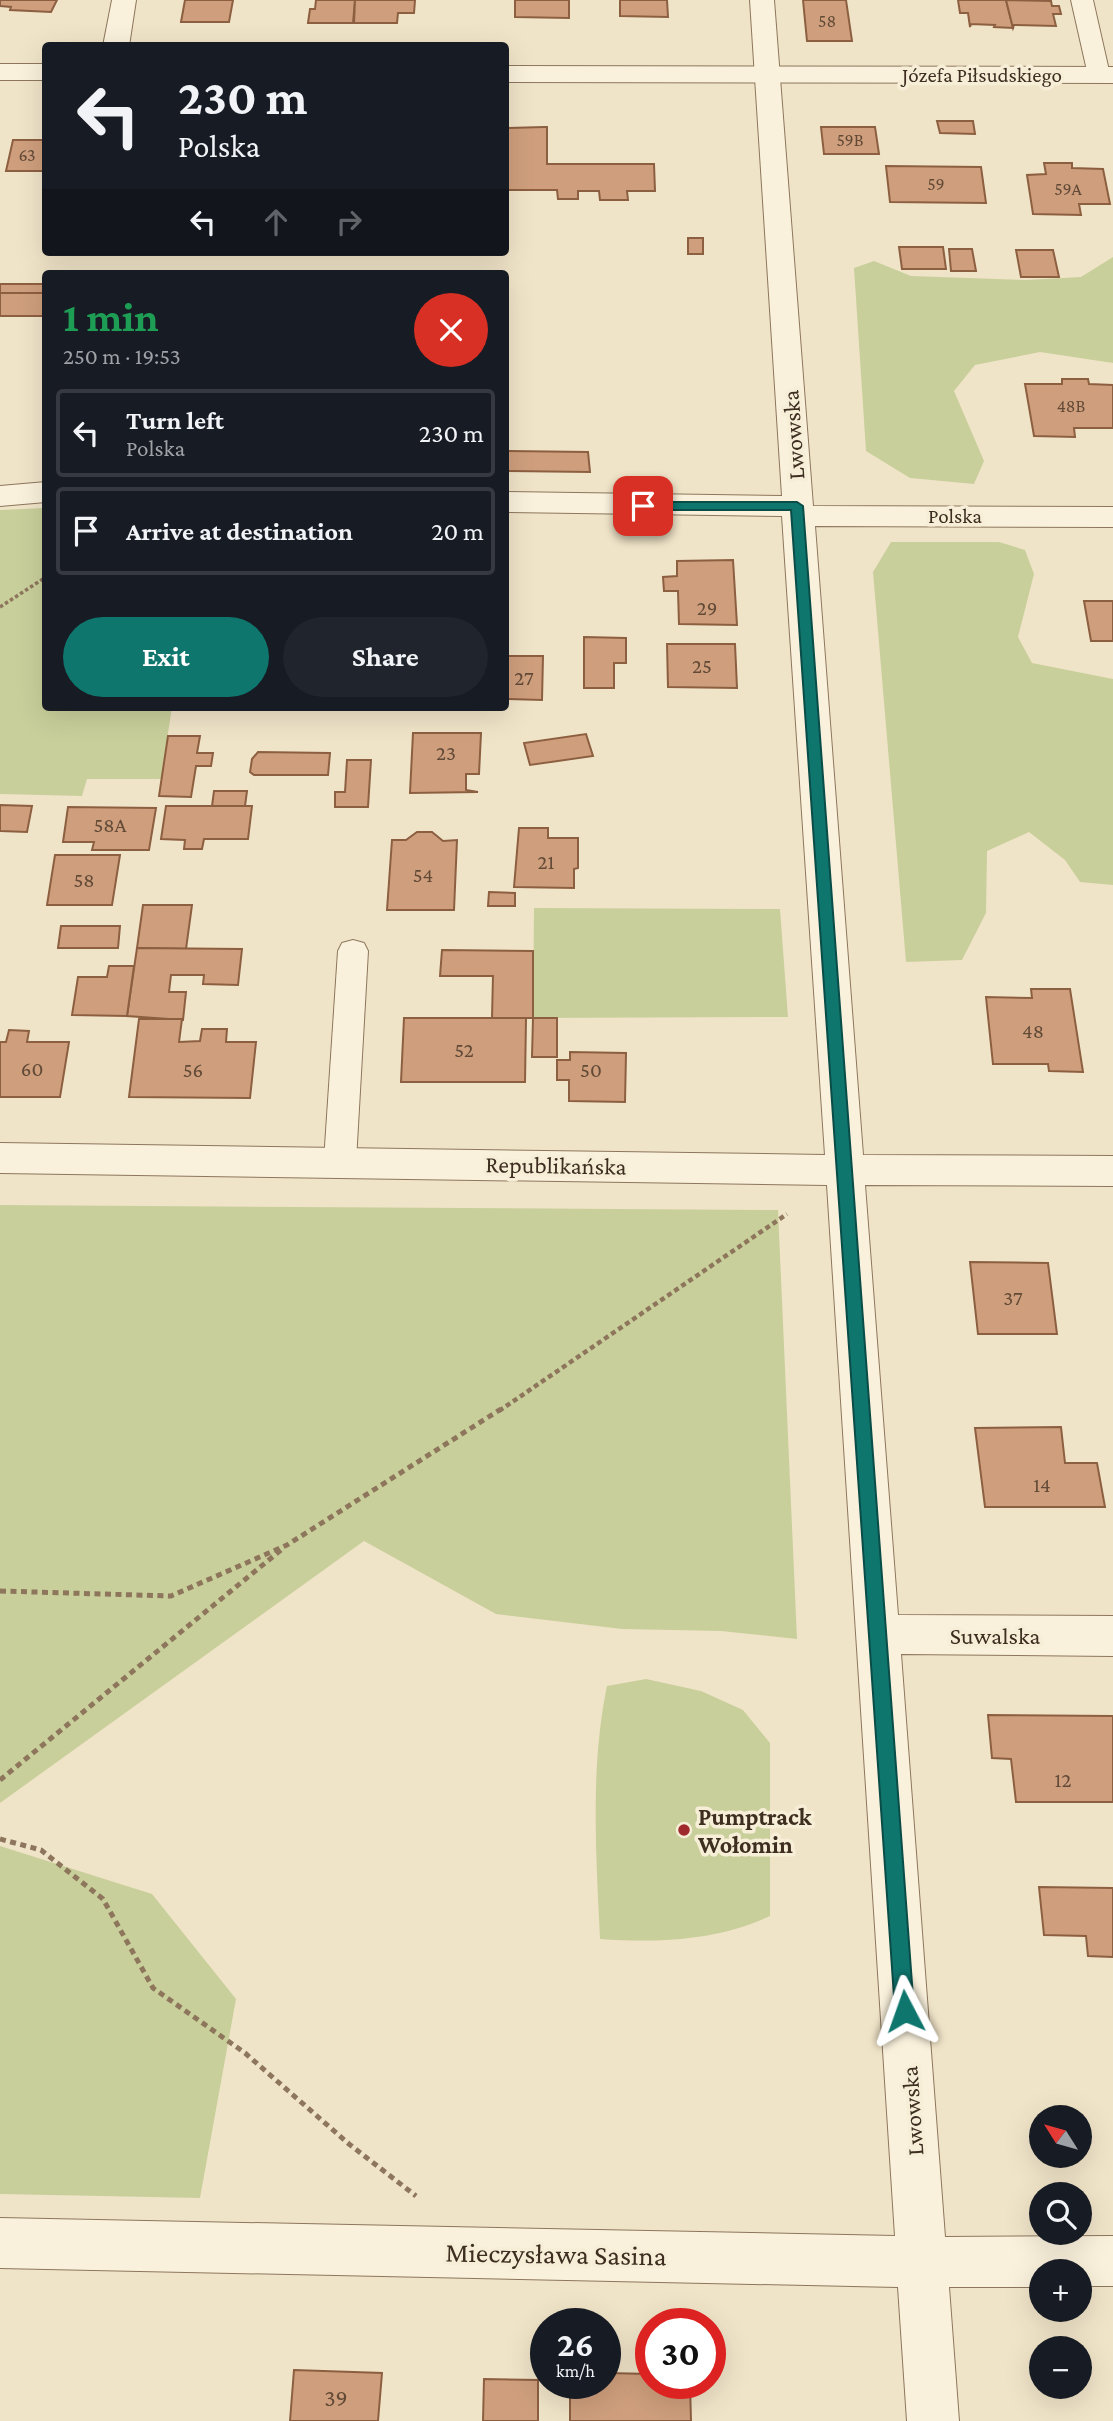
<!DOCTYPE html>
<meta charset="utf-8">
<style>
body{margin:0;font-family:"Crimson Pro",serif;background:#20242c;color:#f1f3f6;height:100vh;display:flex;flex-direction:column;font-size:26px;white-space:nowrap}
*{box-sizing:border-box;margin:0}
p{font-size:23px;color:#9ea1a6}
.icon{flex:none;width:38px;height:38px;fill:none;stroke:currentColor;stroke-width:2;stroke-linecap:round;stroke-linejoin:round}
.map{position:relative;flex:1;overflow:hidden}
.details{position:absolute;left:42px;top:270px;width:467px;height:441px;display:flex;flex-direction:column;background:#171b24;border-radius:7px;box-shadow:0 7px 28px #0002}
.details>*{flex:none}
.guide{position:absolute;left:42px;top:42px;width:467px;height:214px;border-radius:7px;box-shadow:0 7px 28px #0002;background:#171b24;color:#f1f3f6;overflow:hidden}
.needle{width:46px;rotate:307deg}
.tools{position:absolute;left:1029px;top:2105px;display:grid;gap:14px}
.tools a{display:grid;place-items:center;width:63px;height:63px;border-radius:50%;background:#171b24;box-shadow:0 7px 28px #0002;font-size:35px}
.speed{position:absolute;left:530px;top:2308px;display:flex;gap:14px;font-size:35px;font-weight:700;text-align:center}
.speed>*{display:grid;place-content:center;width:91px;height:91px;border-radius:50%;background:#171b24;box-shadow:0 7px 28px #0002;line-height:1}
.speed small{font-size:18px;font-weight:400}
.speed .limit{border:10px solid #d22;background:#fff;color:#111}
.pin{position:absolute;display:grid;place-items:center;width:60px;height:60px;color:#fff;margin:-30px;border-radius:14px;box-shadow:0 4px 10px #0006}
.me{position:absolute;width:77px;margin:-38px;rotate:356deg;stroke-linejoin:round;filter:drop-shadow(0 0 5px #0008)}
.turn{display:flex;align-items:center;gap:24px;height:147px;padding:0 21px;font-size:32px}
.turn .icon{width:91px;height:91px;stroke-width:2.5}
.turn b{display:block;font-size:49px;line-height:60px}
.lanes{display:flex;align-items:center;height:66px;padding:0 21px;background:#0003;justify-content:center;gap:35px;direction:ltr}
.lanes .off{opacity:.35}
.round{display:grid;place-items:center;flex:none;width:74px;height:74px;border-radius:37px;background:#20242c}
.headline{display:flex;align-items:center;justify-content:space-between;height:119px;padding:0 21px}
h1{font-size:42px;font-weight:700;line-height:52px;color:#1e9e55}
.button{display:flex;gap:14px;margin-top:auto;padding:14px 21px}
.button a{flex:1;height:80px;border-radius:42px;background:#0f766e;color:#fff;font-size:28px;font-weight:700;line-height:80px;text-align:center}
.button a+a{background:#20242c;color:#f1f3f6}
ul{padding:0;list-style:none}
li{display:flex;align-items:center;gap:21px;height:88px;margin:0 14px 10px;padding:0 7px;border:4px solid #363941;border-radius:7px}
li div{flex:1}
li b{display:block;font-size:26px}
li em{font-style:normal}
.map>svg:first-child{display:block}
</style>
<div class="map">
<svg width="1113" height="2421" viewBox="0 0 1113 2421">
<rect width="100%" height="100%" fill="#f0e4c8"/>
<g fill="#c9cf9b">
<polygon points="1113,257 1113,363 1040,352 975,365 954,391 984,461 974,484 910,478 866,451 854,268 874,261 911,276 1026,280 1081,277"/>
<polygon points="45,508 46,707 172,707 161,779 87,779 82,796 0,794 0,510"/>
<polygon points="891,542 999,542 1025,550 1034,574 1018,637 1032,663 1113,679 1113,885 1080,882 1065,860 1029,832 987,851 986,913 962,960 906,962 873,572"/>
<polygon points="534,908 780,909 788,1017 533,1018"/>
<polygon points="0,1205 778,1210 797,1639 721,1631 622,1629 496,1614 364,1541 0,1803"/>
<path d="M 646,1679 L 701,1691 L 743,1710 L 770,1743 L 770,1916 C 717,1941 657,1943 600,1939 C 596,1856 590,1767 607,1686 Z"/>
<polygon points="0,1846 152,1894 236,1999 200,2198 0,2194"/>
</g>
<g fill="#cf9f7d" stroke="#8d5f41" stroke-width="2">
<polygon points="0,0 57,0 51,12 10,10 11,7 0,6"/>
<polygon points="185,0 233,0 229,22 181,22"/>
<polygon points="316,0 355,0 353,23 308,23 310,9 315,9"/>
<polygon points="355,0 415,0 414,13 398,13 397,23 354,23"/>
<polygon points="515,0 569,0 569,18 515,17"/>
<polygon points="620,0 667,0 668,17 620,16"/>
<polygon points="803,0 846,0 852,41 807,41"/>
<polygon points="958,0 1006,0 1013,28 994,27 995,25 971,24 970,27 968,13 960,13"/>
<polygon points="1006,0 1051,1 1052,6 1059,6 1061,14 1053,14 1056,26 1014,25 1013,28"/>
<polygon points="937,121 973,121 975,134 940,133"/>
<polygon points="544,127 547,127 547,164 654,164 655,191 627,191 628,200 600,200 599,191 578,191 578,199 558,199 557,190 506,190 506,128"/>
<polygon points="821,127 875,127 879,154 824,154"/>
<polygon points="13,140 46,140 46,171 6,171"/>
<polygon points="1044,163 1072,163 1072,168 1103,169 1110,204 1079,204 1081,215 1033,214 1027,175 1046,174"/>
<polygon points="886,166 981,167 986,203 890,202"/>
<rect x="688" y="238" width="15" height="16"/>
<polygon points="899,247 943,247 946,269 902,269"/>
<polygon points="949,249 972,249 976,271 951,271"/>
<polygon points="1016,250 1053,250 1059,277 1021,277"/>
<rect x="0" y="284" width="46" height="9"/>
<rect x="0" y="293" width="46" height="23"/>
<polygon points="1062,379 1088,379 1089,384 1113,385 1113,428 1074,428 1075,437 1034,436 1025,384 1062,384"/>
<polygon points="506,451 588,452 590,472 506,471"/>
<polygon points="733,560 737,625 679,624 678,591 664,591 663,577 677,576 677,561"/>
<polygon points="1084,601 1113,601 1113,641 1091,641"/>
<polygon points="584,637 626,638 626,663 614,663 614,688 584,688"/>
<polygon points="667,644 735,644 737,688 668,687"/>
<polygon points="506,656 543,656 542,700 506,699"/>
<polygon points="413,733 481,733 479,774 466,774 466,790 478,792 410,793"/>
<polygon points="586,734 593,756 530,765 524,743"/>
<polygon points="168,736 200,736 197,753 213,753 211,766 196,766 191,797 159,796"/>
<polygon points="258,752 330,753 328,775 254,775 250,772 252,759"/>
<polygon points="347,760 371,760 368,807 335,807 335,792 345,792"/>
<polygon points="214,791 247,791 245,806 212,806"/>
<polygon points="0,805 32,806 27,832 0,831"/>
<polygon points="166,806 252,806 248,839 204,839 202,849 184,849 185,840 161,839"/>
<polygon points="68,807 156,808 149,850 92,850 94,842 63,842"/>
<polygon points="519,828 548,828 548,838 578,838 578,868 574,869 574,888 514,887"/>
<polygon points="417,832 432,832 443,841 457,840 454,910 387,910 392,840 406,840"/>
<polygon points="55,855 120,855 112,905 47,905"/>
<polygon points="489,892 515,893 515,906 488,906"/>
<polygon points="143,905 192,905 186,949 137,948"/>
<polygon points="61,926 120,926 118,948 58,948"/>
<polygon points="137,948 242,949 238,985 203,984 204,975 171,975 169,992 186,992 183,1020 127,1016"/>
<polygon points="442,950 533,951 533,1018 492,1018 493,976 440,976"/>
<polygon points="109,966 134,966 127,1016 72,1015 78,977 107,977"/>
<polygon points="1031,989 1070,989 1083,1072 1049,1071 1048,1064 993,1064 986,997 1032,998"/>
<polygon points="404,1018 526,1018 525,1082 401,1082"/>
<polygon points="533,1018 557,1018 557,1057 532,1057"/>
<polygon points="139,1019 182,1019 179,1042 200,1041 202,1029 227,1029 226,1042 256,1042 250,1098 129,1097"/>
<polygon points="9,1030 29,1031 27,1042 69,1042 60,1097 0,1097 0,1042 6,1042"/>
<polygon points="570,1052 626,1053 625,1102 569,1101 569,1080 557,1080 557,1060 570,1060"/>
<polygon points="970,1262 1048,1263 1057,1334 978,1334"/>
<polygon points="1061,1427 1065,1463 1097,1463 1105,1507 985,1507 975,1428"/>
<polygon points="988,1715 1113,1716 1113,1802 1016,1802 1011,1759 992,1758"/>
<polygon points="1039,1887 1113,1888 1113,1957 1088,1956 1086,1936 1044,1935"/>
<polygon points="294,2370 382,2373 378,2421 290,2421"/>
<polygon points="606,2373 651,2374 651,2384 690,2384 691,2421 570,2421 570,2384 606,2384"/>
<polygon points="484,2379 538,2380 538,2421 483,2421"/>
</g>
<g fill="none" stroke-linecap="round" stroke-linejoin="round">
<defs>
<g id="service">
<polygon points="1071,0 1093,0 1110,75 1107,80 1099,82 1088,75"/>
<polygon points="353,940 364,943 368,951 356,1161 352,1170 340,1174 328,1170 324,1161 338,951 342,943"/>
</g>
<g id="minor">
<polygon points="112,0 136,0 129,46 103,46"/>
<polygon points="750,0 774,0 813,506 1113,507 1113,527 815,526 863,1155 1113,1156 1113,1186 865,1185 898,1615 1113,1616 1113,1656 901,1654 945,2237 1113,2236 1113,2286 1080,2286 1080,2272 1041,2272 1041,2287 949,2287 959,2421 907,2421 898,2287 0,2268 0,2218 895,2236 827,1185 0,1173 0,1143 825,1155 782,516 506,512 506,492 782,496"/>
<polygon points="46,482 46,502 0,506 0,486"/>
</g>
<g id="tertiary">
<rect x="0" y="64" width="46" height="16"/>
<polygon points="506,66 1113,67 1113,83 506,82"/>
</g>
</defs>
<use href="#service" stroke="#8d765c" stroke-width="2"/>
<use href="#minor" stroke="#8d765c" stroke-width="2"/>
<use href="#tertiary" stroke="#8d765c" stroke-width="2"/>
<polyline stroke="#8d765c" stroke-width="3.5" stroke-dasharray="3.5 2.5" stroke-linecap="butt" points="0,607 46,577"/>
<polyline stroke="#8d765c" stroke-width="4.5" stroke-dasharray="5 3.5" stroke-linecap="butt" points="499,1411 787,1214"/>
<g stroke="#8d765c" stroke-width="5" stroke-dasharray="6 4.5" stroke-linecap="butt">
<polyline points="0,1591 171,1596 287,1545 501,1409"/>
<polyline points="0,1780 281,1550"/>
<polyline points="0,1839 41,1850 103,1899 153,1988 245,2053 349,2144 416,2196"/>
</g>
<use href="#service" fill="#faf1dc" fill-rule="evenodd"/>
<use href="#minor" fill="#faf1dc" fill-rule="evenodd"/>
<use href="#tertiary" fill="#faf1dc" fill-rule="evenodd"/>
</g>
<polygon fill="#0f766e" stroke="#0a4d48" stroke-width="2" points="797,502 803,506 914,2011 912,2018 905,2021 898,2018 895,2011 791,510 643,510 637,506 643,502"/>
<circle fill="#9e2a2b" stroke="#f7eed8" stroke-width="2.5" cx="684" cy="1830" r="7"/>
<g text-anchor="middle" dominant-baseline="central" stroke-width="7" stroke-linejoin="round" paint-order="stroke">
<g font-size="18" fill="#624a37">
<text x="827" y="21">58</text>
<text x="850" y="140">59B</text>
<text x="27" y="155">63</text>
<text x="936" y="184">59</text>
<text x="1068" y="189">59A</text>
<text x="1071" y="406">48B</text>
</g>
<g font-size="21" fill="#3d2e20" stroke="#f7eed8">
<text x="982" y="75">Józefa Piłsudskiego</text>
<text x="955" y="516">Polska</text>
</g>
<g font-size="21" fill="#624a37">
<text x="707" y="608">29</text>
<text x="702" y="666">25</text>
<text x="524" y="678">27</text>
<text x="446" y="753">23</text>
<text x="110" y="825">58A</text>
<text x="546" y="862">21</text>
<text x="423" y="875">54</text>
<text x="84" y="880">58</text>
<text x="1033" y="1031">48</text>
<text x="464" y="1050">52</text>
<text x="32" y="1069">60</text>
<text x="193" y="1070">56</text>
<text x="591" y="1070">50</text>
<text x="1013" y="1298">37</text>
<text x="1042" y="1485">14</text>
<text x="1063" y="1780">12</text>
</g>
<g font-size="24" fill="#3d2e20" stroke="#f7eed8">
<text transform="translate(793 435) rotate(-94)">Lwowska</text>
<text transform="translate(556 1165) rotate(1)">Republikańska</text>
<text x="995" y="1635">Suwalska</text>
<text transform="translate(912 2111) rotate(-94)">Lwowska</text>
</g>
<g font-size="24" font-weight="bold" fill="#3d2e20" stroke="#f7eed8" text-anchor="start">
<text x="698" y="1816">Pumptrack<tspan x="698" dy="28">Wołomin</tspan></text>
</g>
<g font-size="24" fill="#624a37">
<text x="336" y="2397">39</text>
</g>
<g font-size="28" fill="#3d2e20" stroke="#f7eed8">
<text transform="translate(556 2254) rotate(1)">Mieczysława Sasina</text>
</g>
</g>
</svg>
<div class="tools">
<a><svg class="needle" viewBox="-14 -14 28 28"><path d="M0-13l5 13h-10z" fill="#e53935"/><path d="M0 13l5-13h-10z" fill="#9ea1a6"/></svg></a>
<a><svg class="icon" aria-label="search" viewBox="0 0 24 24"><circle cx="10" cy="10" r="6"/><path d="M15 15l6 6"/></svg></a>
<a>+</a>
<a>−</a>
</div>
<div class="speed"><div>26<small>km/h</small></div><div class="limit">30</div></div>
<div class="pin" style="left:643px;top:506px;background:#d93025"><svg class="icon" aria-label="arrive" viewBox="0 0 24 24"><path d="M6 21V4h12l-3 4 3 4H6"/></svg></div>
<svg class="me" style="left:905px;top:2011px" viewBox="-20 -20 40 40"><path d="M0-17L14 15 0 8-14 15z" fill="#0f766e" stroke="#fff" stroke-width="4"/></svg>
<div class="guide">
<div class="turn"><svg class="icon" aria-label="left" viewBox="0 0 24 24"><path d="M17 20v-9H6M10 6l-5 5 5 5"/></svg><div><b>230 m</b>Polska</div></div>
<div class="lanes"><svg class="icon" aria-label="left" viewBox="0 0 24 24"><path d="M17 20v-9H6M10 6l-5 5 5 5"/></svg><svg class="icon off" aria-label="ahead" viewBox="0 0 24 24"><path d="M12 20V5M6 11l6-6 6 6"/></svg><svg class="icon off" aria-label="right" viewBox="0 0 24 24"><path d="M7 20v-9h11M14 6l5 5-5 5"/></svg></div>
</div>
<section class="details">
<div class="headline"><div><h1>1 min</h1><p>250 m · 19:53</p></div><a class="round" style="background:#d93025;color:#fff"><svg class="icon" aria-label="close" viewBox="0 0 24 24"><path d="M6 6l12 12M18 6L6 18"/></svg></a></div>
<ul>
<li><svg class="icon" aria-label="left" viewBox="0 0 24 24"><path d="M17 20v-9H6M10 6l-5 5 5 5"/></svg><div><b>Turn left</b><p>Polska</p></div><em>230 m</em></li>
<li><svg class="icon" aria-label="arrive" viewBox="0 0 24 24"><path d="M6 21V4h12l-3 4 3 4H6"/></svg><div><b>Arrive at destination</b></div><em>20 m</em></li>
</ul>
<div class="button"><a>Exit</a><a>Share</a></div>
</section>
</div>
